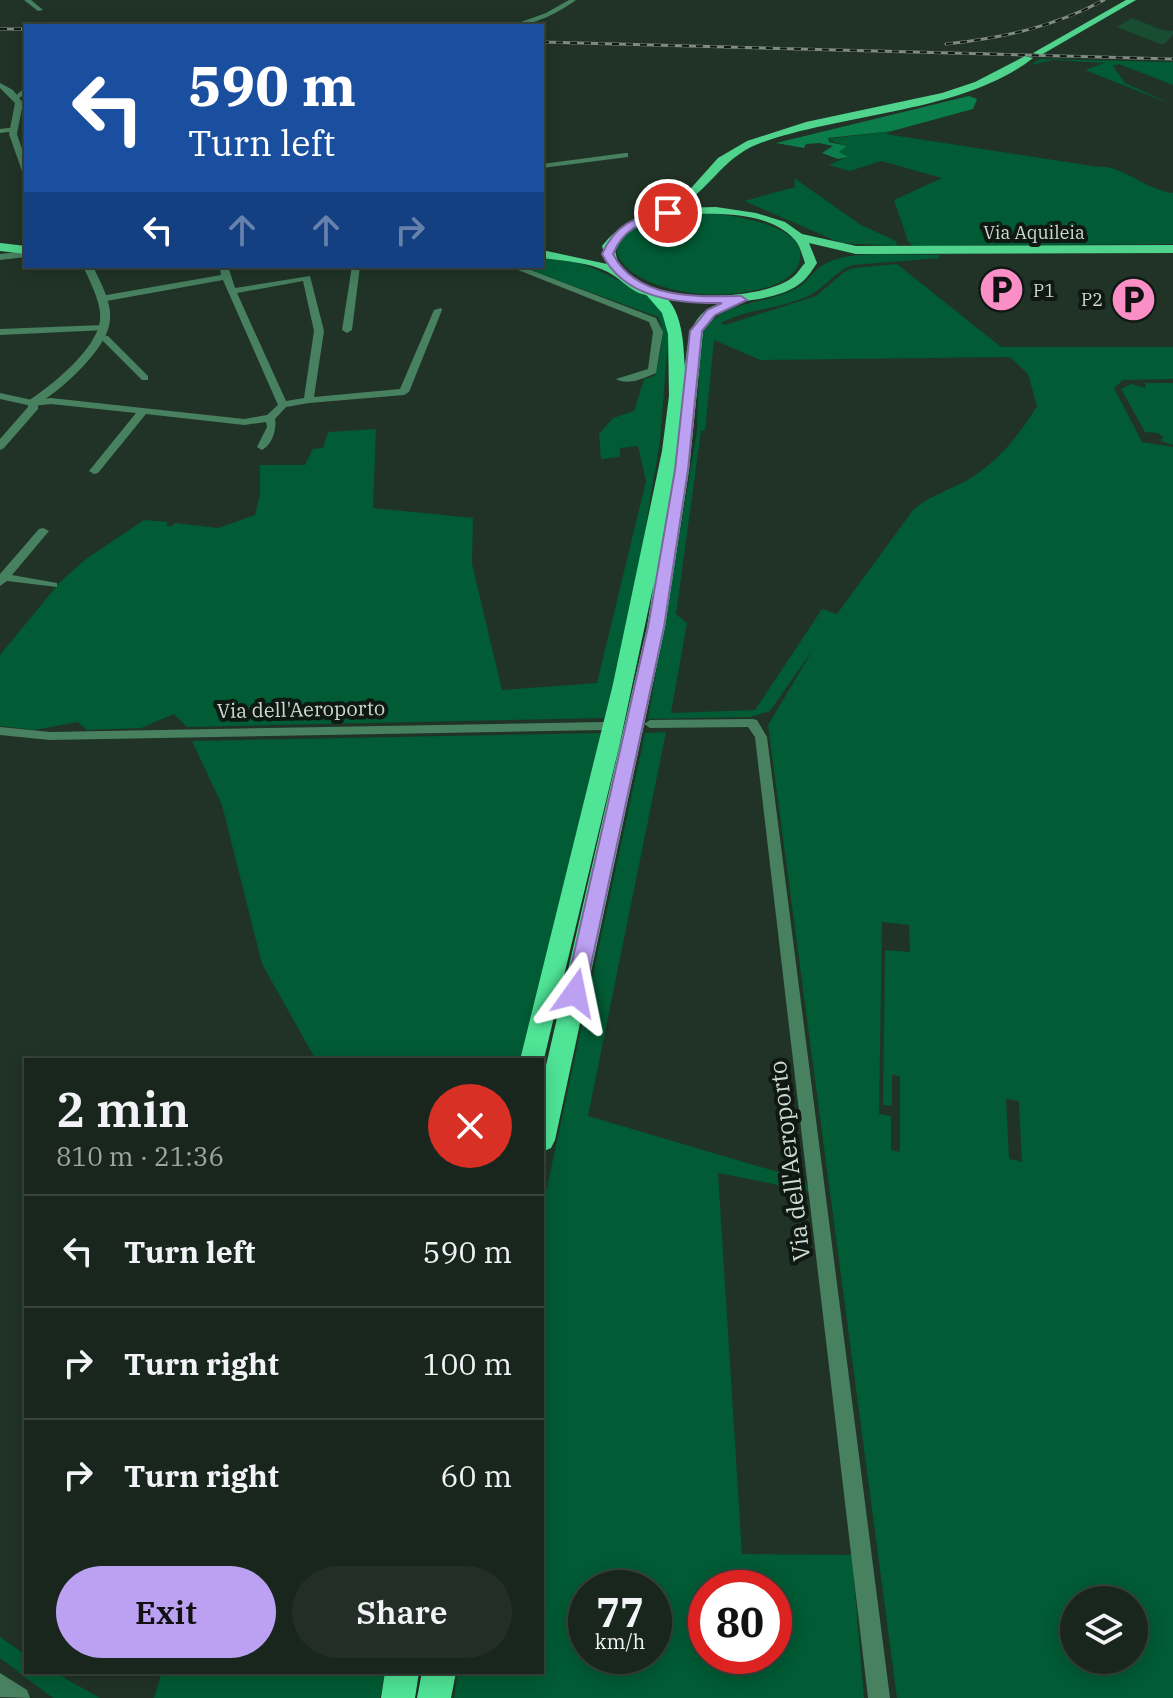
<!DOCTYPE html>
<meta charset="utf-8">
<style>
body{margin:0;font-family:"IBM Plex Serif",serif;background:#222e26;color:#f1f3f6;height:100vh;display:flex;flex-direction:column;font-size:30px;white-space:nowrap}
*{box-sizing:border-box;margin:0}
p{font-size:26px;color:#9fa5a4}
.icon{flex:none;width:44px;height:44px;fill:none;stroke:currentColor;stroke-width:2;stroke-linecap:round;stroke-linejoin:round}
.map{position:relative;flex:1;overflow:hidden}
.drawer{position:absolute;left:24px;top:1058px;width:520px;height:616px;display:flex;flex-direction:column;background:#19261d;border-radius:0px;box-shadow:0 4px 20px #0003,0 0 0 2px #37433b}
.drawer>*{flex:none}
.top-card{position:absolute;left:24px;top:24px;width:520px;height:244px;border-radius:0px;box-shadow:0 4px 20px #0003,0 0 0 2px #37433b;background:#1a4fa0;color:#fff;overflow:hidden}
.buttons{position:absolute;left:1060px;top:1586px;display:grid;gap:16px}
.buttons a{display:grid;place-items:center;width:88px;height:88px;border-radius:50%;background:#19261d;box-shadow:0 4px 20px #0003,0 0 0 2px #37433b;font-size:40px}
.speed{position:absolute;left:568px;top:1570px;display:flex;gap:16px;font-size:40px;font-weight:700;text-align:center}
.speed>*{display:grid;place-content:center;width:104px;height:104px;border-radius:50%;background:#19261d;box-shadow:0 4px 20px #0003,0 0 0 2px #37433b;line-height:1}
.speed small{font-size:20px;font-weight:400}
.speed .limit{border:12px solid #d22;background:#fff;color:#111}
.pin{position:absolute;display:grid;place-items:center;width:68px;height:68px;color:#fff;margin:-34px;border:4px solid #fff;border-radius:50%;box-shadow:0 2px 8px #0007}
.me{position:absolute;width:88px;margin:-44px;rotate:12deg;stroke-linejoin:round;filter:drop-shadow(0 0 6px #0008)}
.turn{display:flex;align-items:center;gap:28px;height:168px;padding:0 32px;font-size:36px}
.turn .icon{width:104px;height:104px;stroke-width:2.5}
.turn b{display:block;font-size:56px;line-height:68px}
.lanes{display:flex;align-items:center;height:76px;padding:0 32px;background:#0003;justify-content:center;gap:40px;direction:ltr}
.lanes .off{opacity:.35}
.round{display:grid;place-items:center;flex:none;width:84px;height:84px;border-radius:42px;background:#222e26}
.headline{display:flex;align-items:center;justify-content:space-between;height:136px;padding:0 32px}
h1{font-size:48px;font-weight:600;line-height:60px}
.cta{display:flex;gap:16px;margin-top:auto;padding:16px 32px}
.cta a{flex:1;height:92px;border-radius:48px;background:#bca0f2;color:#111;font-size:32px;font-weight:600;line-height:92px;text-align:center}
.cta a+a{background:#222e26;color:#f1f3f6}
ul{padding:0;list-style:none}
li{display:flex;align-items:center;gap:24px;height:112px;padding:0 32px;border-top:2px solid #37433b}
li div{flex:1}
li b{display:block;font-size:30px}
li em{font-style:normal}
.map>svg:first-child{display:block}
</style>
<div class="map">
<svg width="1173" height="1698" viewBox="0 0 1173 1698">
<rect width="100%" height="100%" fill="#213327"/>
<g fill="#015b34" fill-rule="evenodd">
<polygon points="1040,59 1173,62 1173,85 1119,64 1113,66 1125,83 1173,105 1085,70 1105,63 1053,60 1031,65"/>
<path d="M 892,131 L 886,134 L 1099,167 C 1120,164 1146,190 1173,193 L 1173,244 L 913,246 L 908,241 L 894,200 L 942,178 L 881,161 L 850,171 L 829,165 L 847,157 L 839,152 L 846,146 L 827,139 Z"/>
<polygon points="794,178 861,225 896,241 897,246 841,243 744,201 795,187"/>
<path d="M 708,213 C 730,215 813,225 799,263 C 794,278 775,286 760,289 C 648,318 530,225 708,213 Z"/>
<path d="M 877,254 L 939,255 L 939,258 L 853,265 C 833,272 825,289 806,297 C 779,309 747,309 721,323 L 725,325 L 816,296 L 844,272 L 854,268 L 897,264 L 1001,347 L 1173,347 L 1173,379 L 1123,380 L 1114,388 L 1142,442 L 1173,447 L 1173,1698 L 897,1698 L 768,725 L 814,648 L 770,711 L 750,717 L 648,719 L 697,431 L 700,339 C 718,296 766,308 800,286 C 809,280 814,270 823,265 C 839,255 859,255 877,254 ZM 714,340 L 760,360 L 1010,357 L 1028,374 L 1037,406 C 1020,434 1001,458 974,476 C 954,489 931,494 913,510 L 837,614 L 822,609 L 755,710 L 671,713 L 687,623 L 676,614 L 701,431 L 705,430 ZM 882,922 L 909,925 L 910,952 L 885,950 L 883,1105 L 892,1106 L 892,1075 L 900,1076 L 900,1152 L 891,1150 L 891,1116 L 879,1114 ZM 1006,1099 L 1019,1101 L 1022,1162 L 1009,1159 ZM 1074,1600 L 1134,1600 L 1134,1660 L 1074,1660 Z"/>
<path d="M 542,257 C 591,260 612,279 654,298 L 662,306 L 669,329 L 660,441 L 629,628 L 604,718 L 187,727 L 174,714 L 141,728 L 87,730 L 78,722 L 34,730 L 0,726 L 0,655 L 60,582 L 86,559 L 144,520 L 168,522 L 166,526 L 172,526 L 175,523 L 218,528 L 255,515 L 260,495 L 260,465 L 305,465 L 313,449 L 323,448 L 328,432 L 376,429 L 373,508 L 473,518 L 472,564 L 502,690 L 597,683 L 646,481 L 638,446 L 620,448 L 620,457 L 601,459 L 599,434 L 613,418 L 634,411 L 644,379 L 655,376 C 659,357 667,335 658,317 L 519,266 L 542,266 Z"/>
<polygon points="1145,383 1173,383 1173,445 1161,441 1163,437 1158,433 1145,432 1121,389 1131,384 1146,388"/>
<path d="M 666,732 L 588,1116 L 805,1180 L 809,1191 L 718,1173 L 742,1554 L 852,1555 L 864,1698 L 454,1698 L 458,1672 L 542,1672 L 542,1210 L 645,733 ZM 586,1588 L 654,1588 L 654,1656 L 586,1656 ZM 706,1588 L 774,1588 L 774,1656 L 706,1656 Z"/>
<polygon points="601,733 522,1060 316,1060 262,964 222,805 192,741"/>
<polygon points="0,1637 26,1655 26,1672 54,1672 100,1698 53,1698 0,1658"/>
<polygon points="162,1672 385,1672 380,1698 154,1698"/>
</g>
<polygon fill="#0b7d4a" points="969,96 977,99 973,109 892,131 828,138 829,142 847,146 839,152 848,157 838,159 822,153 833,146 819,143 806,144 804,148 776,143"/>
<polygon fill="#194d31" points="1132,18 1162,30 1173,31 1173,34 1165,44 1160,44 1117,27"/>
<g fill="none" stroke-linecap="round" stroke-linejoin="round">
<g fill="#47815f" fill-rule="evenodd">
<polygon points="24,0 31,0 43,10 38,11"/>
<path d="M 569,0 L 576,0 C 558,13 533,26 510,26 L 546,13 Z"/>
<polygon points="26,87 26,93 18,99 14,99 14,97"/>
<polygon points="16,127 16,131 0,133 0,129"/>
<polygon points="625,153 628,153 628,157 542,168 542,164"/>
<path d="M 220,266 L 228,266 L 235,288 L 310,276 L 324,331 L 314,397 L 400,389 L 434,310 L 441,308 L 442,310 L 409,392 L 404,395 L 309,403 L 286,407 L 275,419 C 277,429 272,445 262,450 L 257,447 L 267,427 L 266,422 L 244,425 L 146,414 L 98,473 L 94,474 L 89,471 L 136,413 L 51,404 L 32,406 L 0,399 L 0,393 L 32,400 L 51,398 L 244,419 L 267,415 L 278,405 L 223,280 L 101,302 L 97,299 L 101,296 L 221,275 ZM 303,281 L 314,331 L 304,398 L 286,401 L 237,293 Z"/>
<polygon points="352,266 360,266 352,330 347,333 342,330"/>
<path d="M 508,266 L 520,266 L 656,318 L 663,332 L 656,373 C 644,378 628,386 616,379 L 648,369 L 653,332 L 649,322 Z"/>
<polygon points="103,325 108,328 106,330 0,335 0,329"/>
<polygon points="99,334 108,336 148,376 148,380 142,380 102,340 96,339 96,335"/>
<polygon points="43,528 49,531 12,575 57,583 57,587 7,581 0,586 0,574 39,529"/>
<polygon points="752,719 757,720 767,737 890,1698 868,1698 755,737 748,727 650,728 644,724 650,720"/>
<polygon points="604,722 610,726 604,730 50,740 0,735 0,727 50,732"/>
<polygon points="0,1673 27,1690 30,1698 0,1697"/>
</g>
<g fill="#47815f" fill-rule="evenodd">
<polygon points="0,83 13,90 23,103 17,134 26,161 26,174 22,171 9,134 15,103 0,88"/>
<polygon points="26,251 26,257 0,260 0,254"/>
<path d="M 83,266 L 93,266 C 100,282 112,302 110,320 C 108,349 62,389 38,404 L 38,409 L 4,448 L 0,450 L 0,439 L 28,407 L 28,401 C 51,386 96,350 100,321 C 102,303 90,282 83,266 Z"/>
</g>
<g fill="#50d48d" fill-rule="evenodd">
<polygon points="1126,0 1136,0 1041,55 1033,53"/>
<path d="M 1025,56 L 1033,58 C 964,113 841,113 758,144 C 722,158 709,191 677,208 L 716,207 L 756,213 L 785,222 L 802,234 L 856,246 L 1173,245 L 1173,253 L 856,254 L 809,243 L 817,263 C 813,269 808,277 802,282 C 771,309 676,306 639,293 C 628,288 619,278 608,272 C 589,262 563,261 542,258 L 542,250 L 607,264 L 602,246 C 618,226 636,217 660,211 L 661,208 L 684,196 L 718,158 L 747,141 L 806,122 L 942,93 L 975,82 ZM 690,214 C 722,213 771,213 794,239 C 800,245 802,255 805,263 C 801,267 798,273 793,277 C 763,302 646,304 622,270 C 617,264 616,253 614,246 C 634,222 660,217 690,214 Z"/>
<polygon points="0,243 26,246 26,254 0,251"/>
</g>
<g fill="#4fe496" fill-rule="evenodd">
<path d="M 650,287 C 683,299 683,339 685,368 C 690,322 694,309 741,296 L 748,300 L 716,315 L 703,331 L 689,470 L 665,627 L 555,1140 L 551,1148 L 542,1152 L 542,1083 L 647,627 L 654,583 L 619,747 L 542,1067 L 542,1060 L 520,1060 L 613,684 L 662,451 L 669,396 L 668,334 L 662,313 L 643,291 Z"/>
<polygon points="385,1672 419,1672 415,1698 381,1698"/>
<polygon points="422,1672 456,1672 451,1698 417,1698"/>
</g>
<defs>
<g id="rail">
<polyline points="0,29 26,29"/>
<polyline points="542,42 1173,59"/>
<path d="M 946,44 C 1002,38 1054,27 1104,0"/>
</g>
</defs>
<use href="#rail" stroke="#7e8c83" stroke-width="3"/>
<use href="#rail" stroke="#101813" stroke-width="2" stroke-dasharray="7" stroke-linecap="butt"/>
</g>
<path fill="#bca0f2" stroke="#7a689d" stroke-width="2" d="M 668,210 L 674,213 L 672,215 C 644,223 625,225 613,254 C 636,299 696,297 741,296 L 747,300 L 715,315 L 702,331 L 688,470 L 664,627 L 585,993 L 582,999 L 568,999 L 565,993 L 648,627 L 675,470 L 690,331 L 707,310 L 722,303 C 677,304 624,298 602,254 C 617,221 636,218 668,210 Z"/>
<defs>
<symbol id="parking-disc" viewBox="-11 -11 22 22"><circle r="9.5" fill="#fa8fc6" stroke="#101813"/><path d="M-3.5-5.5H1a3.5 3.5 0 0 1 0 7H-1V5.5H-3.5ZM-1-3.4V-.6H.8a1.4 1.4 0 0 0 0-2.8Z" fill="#111"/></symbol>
</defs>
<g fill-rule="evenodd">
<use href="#parking-disc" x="976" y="264" width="51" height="51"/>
<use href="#parking-disc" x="1108" y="274" width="51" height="51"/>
</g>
<g text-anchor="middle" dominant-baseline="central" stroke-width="8" stroke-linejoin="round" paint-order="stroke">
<g font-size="18" fill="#ced9d2" stroke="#101813">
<text x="1034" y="232">Via Aquileia</text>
</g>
<g font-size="18" fill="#ced9d2" stroke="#101813" text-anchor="start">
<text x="1033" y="290">P1</text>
<text x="1103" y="299" text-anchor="end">P2</text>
</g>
<g font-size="20" fill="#ced9d2" stroke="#101813">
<text transform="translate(301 709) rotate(-1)">Via dell'Aeroporto</text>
</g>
<g font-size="24" fill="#ced9d2" stroke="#101813">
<text transform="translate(789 1161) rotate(-97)">Via dell'Aeroporto</text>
</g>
</g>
</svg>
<div class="buttons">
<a><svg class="icon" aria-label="layers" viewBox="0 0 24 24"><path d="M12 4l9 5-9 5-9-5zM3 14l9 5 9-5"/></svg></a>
</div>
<div class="speed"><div>77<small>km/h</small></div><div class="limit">80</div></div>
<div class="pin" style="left:668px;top:213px;background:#d93025"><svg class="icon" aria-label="arrive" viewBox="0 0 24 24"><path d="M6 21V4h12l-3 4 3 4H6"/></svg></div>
<svg class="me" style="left:575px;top:993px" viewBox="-20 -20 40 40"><path d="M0-17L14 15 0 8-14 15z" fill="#bca0f2" stroke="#fff" stroke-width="4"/></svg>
<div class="top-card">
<div class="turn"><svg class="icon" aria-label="left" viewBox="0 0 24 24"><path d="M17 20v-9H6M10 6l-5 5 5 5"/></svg><div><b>590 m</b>Turn left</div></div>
<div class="lanes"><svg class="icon" aria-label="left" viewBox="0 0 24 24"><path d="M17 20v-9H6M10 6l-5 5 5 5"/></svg><svg class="icon off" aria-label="ahead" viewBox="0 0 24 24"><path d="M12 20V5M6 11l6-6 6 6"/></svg><svg class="icon off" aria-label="ahead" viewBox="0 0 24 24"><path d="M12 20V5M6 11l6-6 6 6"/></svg><svg class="icon off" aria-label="right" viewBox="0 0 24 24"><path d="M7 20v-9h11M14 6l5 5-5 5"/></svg></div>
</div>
<section class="drawer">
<div class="headline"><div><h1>2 min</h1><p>810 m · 21:36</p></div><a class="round" style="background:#d93025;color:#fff"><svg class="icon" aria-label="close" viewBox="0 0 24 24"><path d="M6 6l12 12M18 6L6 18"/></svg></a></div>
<ul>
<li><svg class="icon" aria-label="left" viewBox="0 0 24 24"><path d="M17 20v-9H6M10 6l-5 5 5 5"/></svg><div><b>Turn left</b></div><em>590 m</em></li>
<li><svg class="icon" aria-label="right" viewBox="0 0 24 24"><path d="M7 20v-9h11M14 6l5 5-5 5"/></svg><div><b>Turn right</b></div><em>100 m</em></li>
<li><svg class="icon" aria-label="right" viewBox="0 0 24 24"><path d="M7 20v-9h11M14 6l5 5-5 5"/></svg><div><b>Turn right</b></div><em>60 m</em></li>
</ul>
<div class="cta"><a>Exit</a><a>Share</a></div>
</section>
</div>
